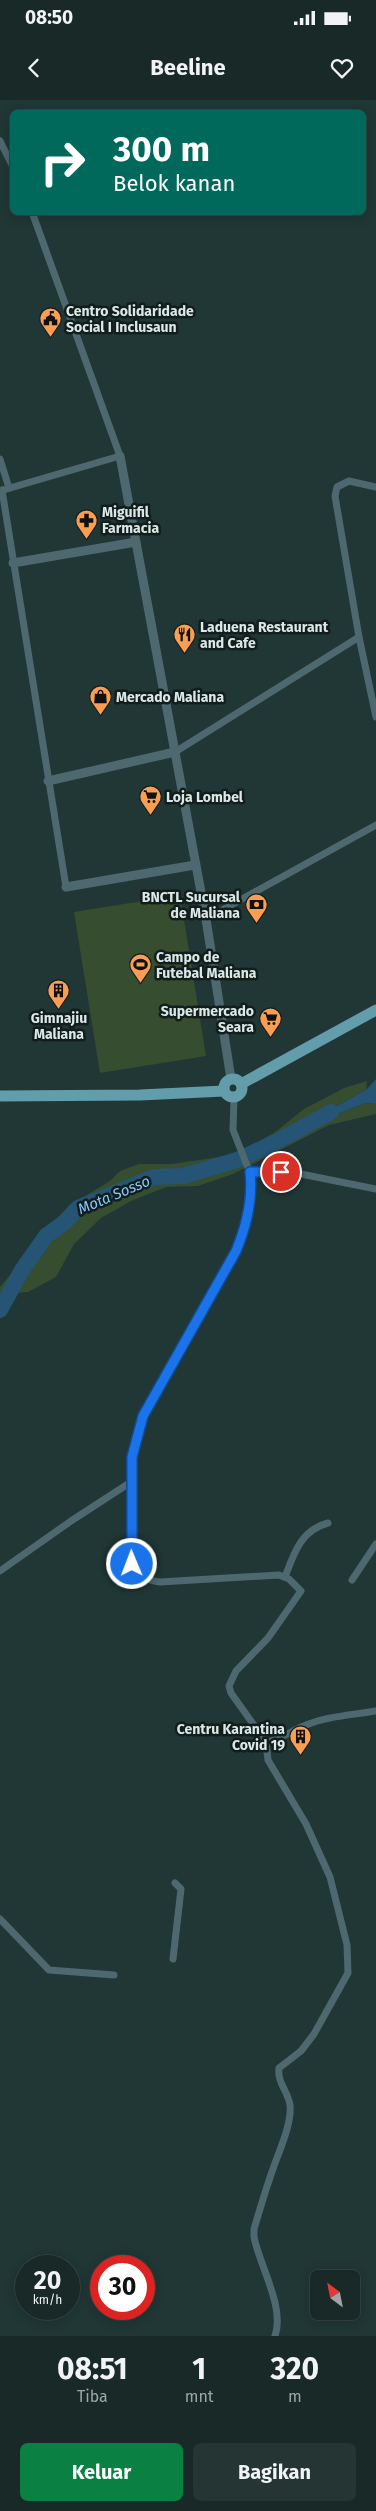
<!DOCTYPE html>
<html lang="id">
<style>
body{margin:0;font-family:"Fira Sans",sans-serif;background:#253534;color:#f1f3f6;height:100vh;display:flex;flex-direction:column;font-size:19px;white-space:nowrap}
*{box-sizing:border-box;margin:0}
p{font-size:16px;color:#9fa6a8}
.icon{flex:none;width:28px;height:28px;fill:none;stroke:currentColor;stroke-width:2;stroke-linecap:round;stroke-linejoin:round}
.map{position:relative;height:2236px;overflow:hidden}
.drawer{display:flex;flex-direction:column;background:#182928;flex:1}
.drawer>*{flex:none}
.guide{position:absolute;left:10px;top:10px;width:356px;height:105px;border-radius:8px;box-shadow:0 2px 12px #0003,0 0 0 1px #364545;background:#00695c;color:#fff;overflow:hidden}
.needle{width:32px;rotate:328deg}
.tools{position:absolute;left:310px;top:2170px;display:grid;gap:10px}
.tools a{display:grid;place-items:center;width:50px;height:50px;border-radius:8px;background:#182928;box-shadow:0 2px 12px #0003,0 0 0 1px #364545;font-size:25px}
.speed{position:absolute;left:15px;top:2155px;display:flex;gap:10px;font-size:25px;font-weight:700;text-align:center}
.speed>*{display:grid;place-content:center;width:65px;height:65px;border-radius:50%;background:#182928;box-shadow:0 2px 12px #0003,0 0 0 1px #364545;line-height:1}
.speed small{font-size:12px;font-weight:400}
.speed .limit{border:8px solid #d22;background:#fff;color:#111}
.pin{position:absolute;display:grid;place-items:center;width:42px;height:42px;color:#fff;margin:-21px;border:2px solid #fff;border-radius:50%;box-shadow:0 1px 5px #0007}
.me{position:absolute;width:55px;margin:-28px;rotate:359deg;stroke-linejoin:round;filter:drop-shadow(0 0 4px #0008)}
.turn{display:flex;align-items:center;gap:18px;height:105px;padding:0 20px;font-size:22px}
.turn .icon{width:65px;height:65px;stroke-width:2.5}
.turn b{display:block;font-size:35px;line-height:42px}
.eta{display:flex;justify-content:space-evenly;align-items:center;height:85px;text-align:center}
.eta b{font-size:30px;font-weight:700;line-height:35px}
.button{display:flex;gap:10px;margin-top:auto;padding:10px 20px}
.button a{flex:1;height:58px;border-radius:8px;background:#0b8043;color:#fff;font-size:20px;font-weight:700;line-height:58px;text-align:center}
.button a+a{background:#253534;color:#f1f3f6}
.status{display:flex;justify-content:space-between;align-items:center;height:35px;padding:0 25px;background:#182928;direction:ltr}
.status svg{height:14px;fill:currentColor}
header{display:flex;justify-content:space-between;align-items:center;height:65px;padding:0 20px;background:#182928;font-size:22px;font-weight:700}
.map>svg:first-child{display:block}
</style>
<div class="status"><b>08:50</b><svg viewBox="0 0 49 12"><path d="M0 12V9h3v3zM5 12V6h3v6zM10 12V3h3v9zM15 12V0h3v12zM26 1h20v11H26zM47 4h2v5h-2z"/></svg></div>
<header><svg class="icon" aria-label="back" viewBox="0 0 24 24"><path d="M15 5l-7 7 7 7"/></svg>Beeline<svg class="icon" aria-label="heart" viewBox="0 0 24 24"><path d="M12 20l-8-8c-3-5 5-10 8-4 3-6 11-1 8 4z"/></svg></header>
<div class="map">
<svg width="376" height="2236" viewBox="0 0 376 2236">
<rect width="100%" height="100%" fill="#203736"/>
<g fill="#374d2f">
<polygon points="180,795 206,956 100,973 74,812"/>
<polygon points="367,981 366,990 315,1018 311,1025 365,1003 376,1004 376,1014 329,1025 233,1074 198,1086 166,1087 131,1101 101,1118 74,1144 56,1177 28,1192 15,1193 27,1172 10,1186 0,1199 0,1187 30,1151 40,1136 69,1106 110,1081 120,1071 139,1064 172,1064 233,1055 274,1033 304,1009 344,988"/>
</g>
<g fill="#255475">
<polygon points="376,979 376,1004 365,1003 310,1025 315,1018 366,990"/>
<polygon points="28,1170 0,1214 0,1199"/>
</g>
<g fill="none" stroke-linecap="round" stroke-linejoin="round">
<polyline stroke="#255475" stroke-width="16" points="0,1210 22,1170 46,1136 65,1122 78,1108 154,1077 183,1076 237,1060 274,1043 331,1012"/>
<g stroke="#4d686f" stroke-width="7">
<polyline points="0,41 12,65"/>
<polyline points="0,359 9,388"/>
<polyline points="2,390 66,787"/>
<polyline points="0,391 120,356 32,112"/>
<polyline points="359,537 376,617"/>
<polyline points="175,652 359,537 335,396 337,387 349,381 376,387"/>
<polyline points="206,819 376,725"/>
<path d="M 234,998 L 233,1030 L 250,1073 L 251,1082 L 245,1129 L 236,1151 L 143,1316 L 132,1357 L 132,1464 C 140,1477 145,1480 160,1482 L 279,1475 L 289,1479 L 301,1491 L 268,1538 L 236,1571 L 229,1586 L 231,1593 L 266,1642 L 268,1660 L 306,1724 L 330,1777 L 347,1845 L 348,1873 L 314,1934 L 301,1951 L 279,1968 C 277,1983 288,1991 290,2005 C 292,2024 279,2051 273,2069 C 266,2088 260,2109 254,2129 L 254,2137 C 260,2167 285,2207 275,2236"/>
<polyline points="250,1073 291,1072 376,1089"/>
<polyline points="0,1471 71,1421 131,1382"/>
<path d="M 285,1477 C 294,1453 301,1430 328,1423"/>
<polyline points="352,1480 376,1444"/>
<path d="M 266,1642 C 281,1640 292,1630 306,1625 C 328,1616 353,1615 376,1611"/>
<polyline points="0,1819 49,1870 114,1875"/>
<polyline points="173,1859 181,1789 175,1783"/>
</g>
<g stroke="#4d686f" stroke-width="9">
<polyline points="120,356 206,819 231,979"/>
<polyline points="13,463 136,442"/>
<polyline points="48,681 175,652"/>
<polyline points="66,787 195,765"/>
</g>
<g stroke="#639cab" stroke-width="11">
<circle cx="233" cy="988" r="9"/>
<polyline points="241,984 376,910"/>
<polyline points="0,996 140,995 224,991"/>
</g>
</g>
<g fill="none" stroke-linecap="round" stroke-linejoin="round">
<defs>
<path id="route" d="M 132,1464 L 132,1357 L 143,1316 L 236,1151 C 246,1127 253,1099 250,1072 L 281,1072"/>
</defs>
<use href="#route" stroke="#114b97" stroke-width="12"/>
<use href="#route" stroke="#1a73e8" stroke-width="9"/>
</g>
<defs>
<symbol id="civic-pin" viewBox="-11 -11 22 30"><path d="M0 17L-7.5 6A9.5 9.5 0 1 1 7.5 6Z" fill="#fb9e51" stroke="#121d1c"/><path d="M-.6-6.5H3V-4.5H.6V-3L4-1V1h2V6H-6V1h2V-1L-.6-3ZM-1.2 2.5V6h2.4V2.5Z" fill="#111"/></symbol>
<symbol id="pharmacy-pin" viewBox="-11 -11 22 30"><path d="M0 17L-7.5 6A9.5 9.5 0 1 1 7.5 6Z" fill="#fb9e51" stroke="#121d1c"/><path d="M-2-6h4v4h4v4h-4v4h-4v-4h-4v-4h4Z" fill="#111"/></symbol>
<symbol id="restaurant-pin" viewBox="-11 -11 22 30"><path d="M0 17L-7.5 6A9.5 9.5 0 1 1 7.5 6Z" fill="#fb9e51" stroke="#121d1c"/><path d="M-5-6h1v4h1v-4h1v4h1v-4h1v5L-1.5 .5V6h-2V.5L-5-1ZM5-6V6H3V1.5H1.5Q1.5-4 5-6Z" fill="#111"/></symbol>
<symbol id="shop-pin" viewBox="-11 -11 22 30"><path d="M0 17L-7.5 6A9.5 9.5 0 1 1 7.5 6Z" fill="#fb9e51" stroke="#121d1c"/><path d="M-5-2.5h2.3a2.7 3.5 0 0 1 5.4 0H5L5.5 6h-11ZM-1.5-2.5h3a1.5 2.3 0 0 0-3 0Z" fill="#111"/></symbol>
<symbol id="supermarket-pin" viewBox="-11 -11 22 30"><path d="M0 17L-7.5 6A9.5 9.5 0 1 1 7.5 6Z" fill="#fb9e51" stroke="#121d1c"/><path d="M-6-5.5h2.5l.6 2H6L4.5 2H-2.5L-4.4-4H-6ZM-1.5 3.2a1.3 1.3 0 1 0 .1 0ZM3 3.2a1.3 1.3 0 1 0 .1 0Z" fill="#111"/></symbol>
<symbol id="bank-pin" viewBox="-11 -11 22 30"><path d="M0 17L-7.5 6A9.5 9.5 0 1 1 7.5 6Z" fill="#fb9e51" stroke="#121d1c"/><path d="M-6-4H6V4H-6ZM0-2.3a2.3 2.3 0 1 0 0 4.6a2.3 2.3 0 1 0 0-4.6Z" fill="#111"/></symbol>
<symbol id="stadium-pin" viewBox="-11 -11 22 30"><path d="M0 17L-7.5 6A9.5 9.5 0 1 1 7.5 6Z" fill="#fb9e51" stroke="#121d1c"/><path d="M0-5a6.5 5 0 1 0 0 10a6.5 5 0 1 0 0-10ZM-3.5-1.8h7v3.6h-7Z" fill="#111"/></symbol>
<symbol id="building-pin" viewBox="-11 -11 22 30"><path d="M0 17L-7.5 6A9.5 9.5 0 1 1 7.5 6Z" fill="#fb9e51" stroke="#121d1c"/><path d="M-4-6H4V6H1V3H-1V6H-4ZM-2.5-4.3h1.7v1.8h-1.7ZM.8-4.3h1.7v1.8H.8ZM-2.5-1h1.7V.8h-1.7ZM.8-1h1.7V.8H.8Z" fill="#111"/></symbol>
</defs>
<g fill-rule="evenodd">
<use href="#civic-pin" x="38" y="206" width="25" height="34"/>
<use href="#pharmacy-pin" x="74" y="408" width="25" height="34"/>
<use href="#restaurant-pin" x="172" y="522" width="25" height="34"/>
<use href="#shop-pin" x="88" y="584" width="25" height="34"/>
<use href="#supermarket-pin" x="138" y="684" width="25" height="34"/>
<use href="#bank-pin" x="244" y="792" width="25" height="34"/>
<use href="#stadium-pin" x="128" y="852" width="25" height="34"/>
<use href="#building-pin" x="46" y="878" width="25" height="34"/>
<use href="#supermarket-pin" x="258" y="906" width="25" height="34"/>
<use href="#building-pin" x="288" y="1624" width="25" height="34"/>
</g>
<g text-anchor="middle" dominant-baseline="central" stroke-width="5" stroke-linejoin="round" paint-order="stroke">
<g font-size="14" font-weight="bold" fill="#dae8e7" stroke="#121d1c" text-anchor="start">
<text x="66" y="211">Centro Solidaridade<tspan x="66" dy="16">Social I Inclusaun</tspan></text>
<text x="102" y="412">Miguifil<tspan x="102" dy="16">Farmacia</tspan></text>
<text x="200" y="527">Laduena Restaurant<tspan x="200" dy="16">and Cafe</tspan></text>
<text x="116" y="597">Mercado Maliana</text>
<text x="166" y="697">Loja Lombel</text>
<text x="240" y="797" text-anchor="end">BNCTL Sucursal<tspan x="240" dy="16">de Maliana</tspan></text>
<text x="156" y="857">Campo de<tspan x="156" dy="16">Futebal Maliana</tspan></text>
<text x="254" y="911" text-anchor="end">Supermercado<tspan x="254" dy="16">Seara</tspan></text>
<text x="59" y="918" text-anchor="middle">Gimnajiu<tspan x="59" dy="16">Maliana</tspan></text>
<text x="285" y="1629" text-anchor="end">Centru Karantina<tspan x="285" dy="16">Covid 19</tspan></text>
</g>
<g font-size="15" font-style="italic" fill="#82c9fe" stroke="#121d1c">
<text transform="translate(114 1095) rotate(-23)">Mota Sosso</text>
</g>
</g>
</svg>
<div class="tools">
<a><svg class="needle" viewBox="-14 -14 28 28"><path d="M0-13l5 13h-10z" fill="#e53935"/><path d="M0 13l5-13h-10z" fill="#9fa6a8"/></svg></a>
</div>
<div class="speed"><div>20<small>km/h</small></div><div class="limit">30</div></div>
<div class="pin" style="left:281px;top:1072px;background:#d93025"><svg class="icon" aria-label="arrive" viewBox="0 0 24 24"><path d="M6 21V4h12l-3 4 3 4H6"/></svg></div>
<svg class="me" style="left:132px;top:1464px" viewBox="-20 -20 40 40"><circle r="17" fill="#1a73e8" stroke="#fff" stroke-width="3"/><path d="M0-11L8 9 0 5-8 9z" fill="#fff"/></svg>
<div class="guide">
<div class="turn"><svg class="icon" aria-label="right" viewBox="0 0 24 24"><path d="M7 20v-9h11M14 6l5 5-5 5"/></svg><div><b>300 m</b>Belok kanan</div></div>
</div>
</div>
<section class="drawer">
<div class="eta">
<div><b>08:51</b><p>Tiba</p></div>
<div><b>1</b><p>mnt</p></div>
<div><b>320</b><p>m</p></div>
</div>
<div class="button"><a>Keluar</a><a>Bagikan</a></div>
</section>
